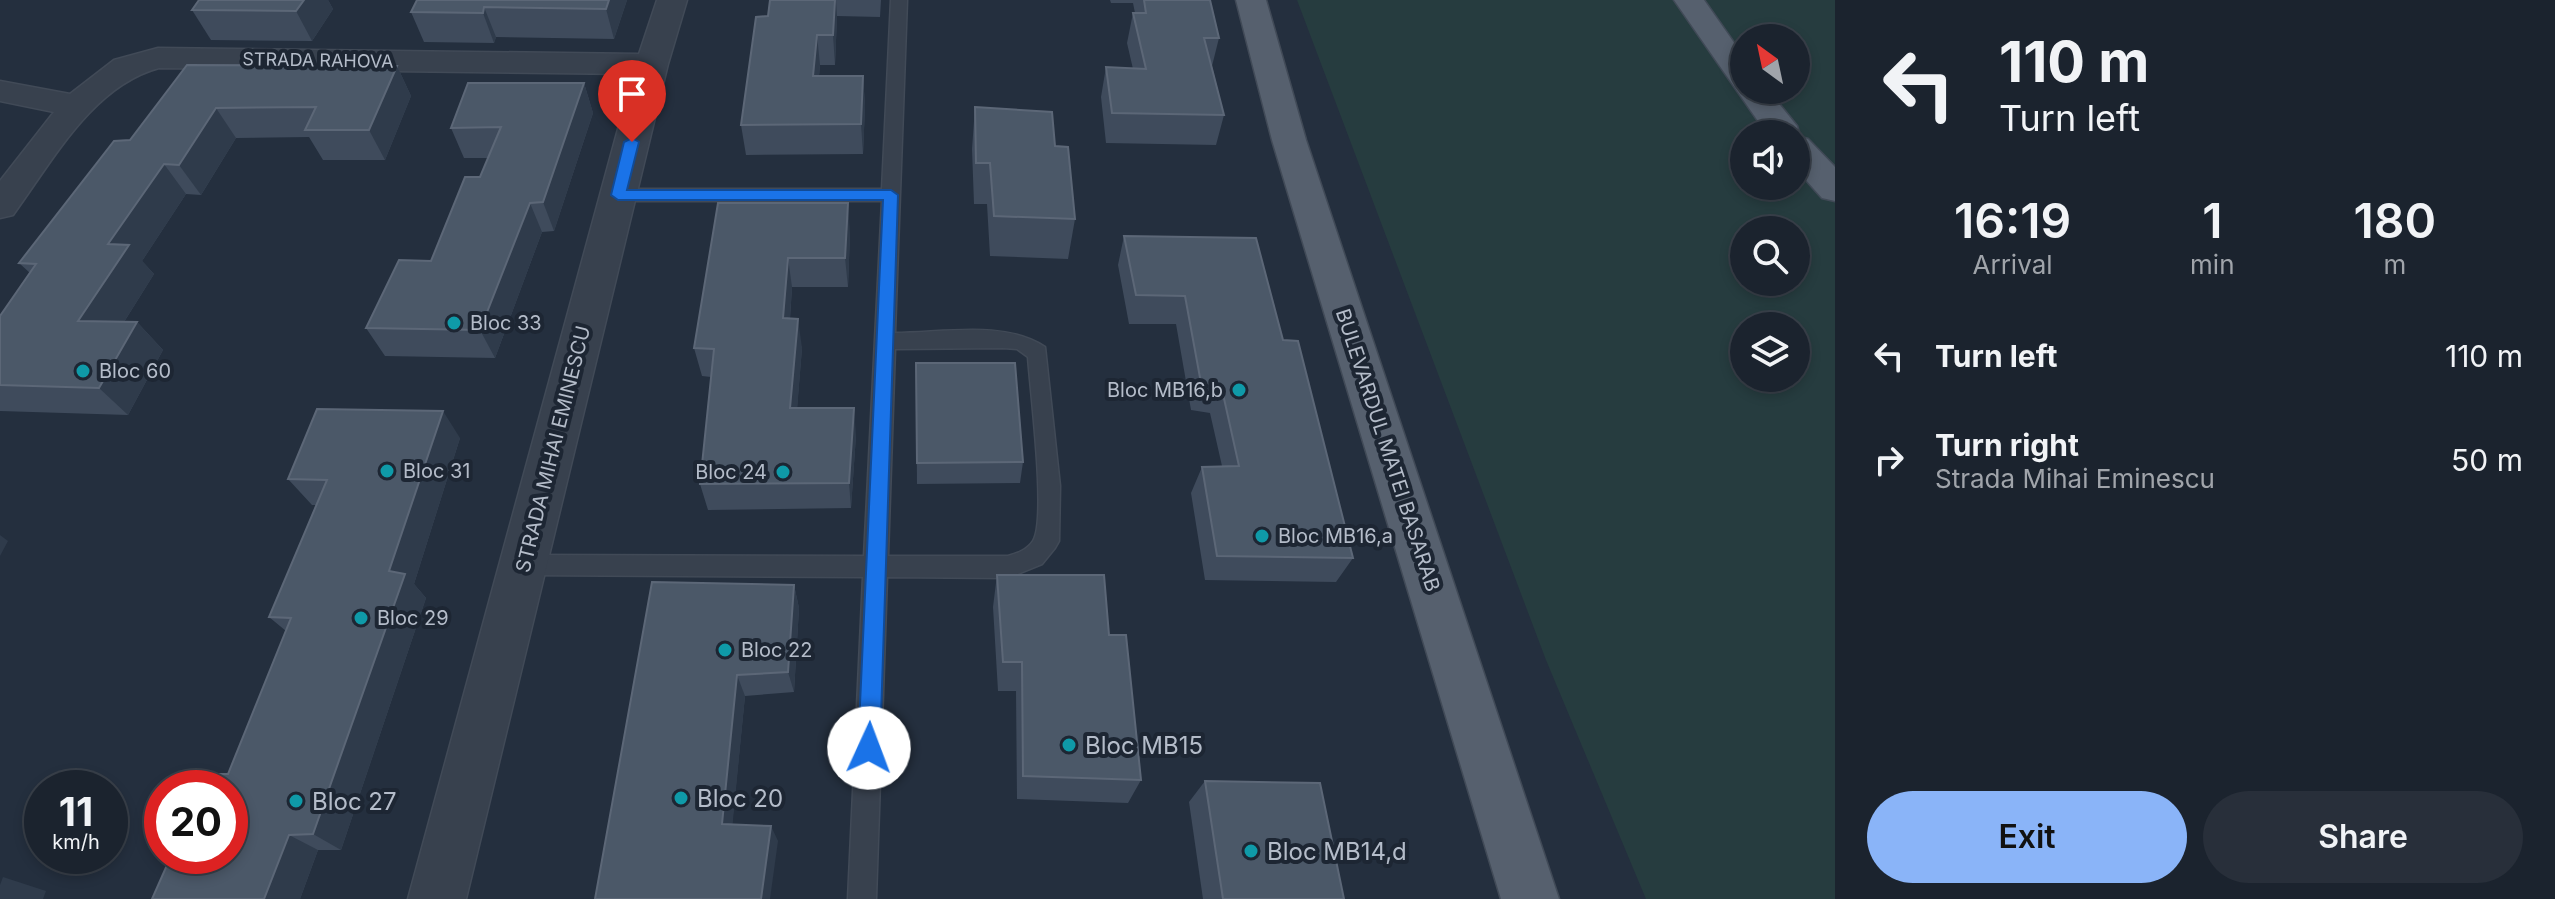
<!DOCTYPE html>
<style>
body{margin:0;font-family:Inter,sans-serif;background:#282f3a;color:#f1f3f6;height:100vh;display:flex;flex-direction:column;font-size:30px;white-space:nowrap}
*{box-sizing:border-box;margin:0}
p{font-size:26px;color:#a0a4aa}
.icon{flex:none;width:44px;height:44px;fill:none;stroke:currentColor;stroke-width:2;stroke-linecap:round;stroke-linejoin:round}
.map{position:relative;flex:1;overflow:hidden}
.sheet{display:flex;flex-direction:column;background:#1b232e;width:720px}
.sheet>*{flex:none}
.guide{background:#1b232e;color:#f1f3f6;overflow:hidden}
.needle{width:52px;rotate:327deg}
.controls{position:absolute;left:1730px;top:24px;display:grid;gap:16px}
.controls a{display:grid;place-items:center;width:80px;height:80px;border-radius:50%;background:#1b232e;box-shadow:0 4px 12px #0003,0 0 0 2px #39404a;font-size:40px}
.speed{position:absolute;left:24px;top:770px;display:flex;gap:16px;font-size:40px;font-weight:700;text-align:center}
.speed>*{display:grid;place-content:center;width:104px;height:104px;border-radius:50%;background:#1b232e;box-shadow:0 4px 12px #0003,0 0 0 2px #39404a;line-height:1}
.speed small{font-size:20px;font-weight:400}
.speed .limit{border:12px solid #d22;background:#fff;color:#111}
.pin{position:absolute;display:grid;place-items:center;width:68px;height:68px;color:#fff;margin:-82px -34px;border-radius:50% 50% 50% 0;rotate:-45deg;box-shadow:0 0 8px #0007}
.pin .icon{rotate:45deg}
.me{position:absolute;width:88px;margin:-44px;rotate:2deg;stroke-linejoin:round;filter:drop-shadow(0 0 6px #0008)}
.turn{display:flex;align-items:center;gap:28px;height:168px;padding:0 32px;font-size:36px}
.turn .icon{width:104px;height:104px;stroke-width:2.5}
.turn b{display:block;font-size:56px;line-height:68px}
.eta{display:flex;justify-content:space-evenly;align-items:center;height:136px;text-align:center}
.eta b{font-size:48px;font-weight:600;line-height:56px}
.primary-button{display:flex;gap:16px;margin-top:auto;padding:16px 32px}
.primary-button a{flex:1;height:92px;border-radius:48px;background:#8ab4f8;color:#111;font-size:32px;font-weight:600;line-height:92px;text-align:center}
.primary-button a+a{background:#282f3a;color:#f1f3f6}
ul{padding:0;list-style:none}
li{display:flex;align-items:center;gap:24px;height:104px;padding:0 32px}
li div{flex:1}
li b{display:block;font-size:30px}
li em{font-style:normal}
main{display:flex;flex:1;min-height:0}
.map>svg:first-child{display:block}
</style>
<main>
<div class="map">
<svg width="1835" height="899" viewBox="0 0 1835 899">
<rect width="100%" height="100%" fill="#242f3e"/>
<path fill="#263c3f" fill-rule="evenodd" d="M 1297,0 L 1835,0 L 1835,899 L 1646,899 L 1546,660 ZM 1744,38 L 1796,38 L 1796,90 L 1744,90 ZM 1744,134 L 1796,134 L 1796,186 L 1744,186 ZM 1744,230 L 1796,230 L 1796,282 L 1744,282 ZM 1744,326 L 1796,326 L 1796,378 L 1744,378 Z"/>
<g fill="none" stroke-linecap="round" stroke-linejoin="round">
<defs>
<path id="service" d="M 891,0 L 907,0 L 895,333 C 942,333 1005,320 1045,347 L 1060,486 L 1059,541 L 1055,548 L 1042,564 L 1008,578 L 887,577 L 876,899 L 848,899 L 863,577 L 523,575 L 515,572 L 511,565 L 515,558 L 523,555 L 864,556 L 882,201 L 618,201 L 609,195 L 618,189 L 882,189 ZM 1003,348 L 1017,349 L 1028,357 C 1030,389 1047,519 1033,541 C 1027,550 1018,553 1008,556 L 888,556 L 895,349 Z"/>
<path id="minor" d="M 657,0 L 687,0 L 668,64 L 466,899 L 408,899 L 633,74 L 159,68 C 92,86 52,162 13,215 L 0,218 L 0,181 L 54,112 L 0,101 L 0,81 L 70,94 L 114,60 L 158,48 L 639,54 Z"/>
<g id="primary">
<polygon points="1236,0 1266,0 1306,140 1559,899 1501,899 1272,140"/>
<polygon points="1674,0 1704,0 1744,57 1744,90 1768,90 1797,126 1800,137 1808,139 1835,167 1835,201 1822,198 1796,169 1796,134 1767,134"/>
</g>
</defs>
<use href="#service" stroke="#414a57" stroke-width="3"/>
<use href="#minor" stroke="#414a57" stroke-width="3"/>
<use href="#primary" stroke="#414a57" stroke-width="3"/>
<use href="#service" fill="#38414e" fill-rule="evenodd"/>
<use href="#minor" fill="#38414e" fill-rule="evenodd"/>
<use href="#primary" fill="#56606e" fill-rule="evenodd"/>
</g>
<g fill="#3f4b5c">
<polygon points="199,0 328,0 333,9 312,41 211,40 192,10"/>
<polygon points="417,0 627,0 614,39 496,37 494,43 424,42 411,12"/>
<polygon points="770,0 881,0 880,17 837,16 835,65 820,65 819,76 863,76 865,106 863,154 746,155 741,125 768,16"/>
<polygon points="1110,0 1210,0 1219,38 1212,66 1224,115 1216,145 1106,143 1101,97 1106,67 1133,69 1127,43 1133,13 1135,13 1133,3 1111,3"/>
<polygon points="187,65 397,66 411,96 385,160 323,160 309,137 236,138 201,195 186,194 142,261 154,274 124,322 137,322 163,350 128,415 0,411 0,316 30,273 19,263 130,140"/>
<polygon points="584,83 593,113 554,231 542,232 495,358 385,356 366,328 431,261 480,177 488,158 464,158 451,128"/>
<polygon points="975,107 1055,146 1075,219 1068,259 990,256 987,204 974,204 972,149"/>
<polygon points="718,203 850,233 848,287 792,287 790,319 802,348 797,408 856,435 851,508 708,510 700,484 711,377 702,376 694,348"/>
<polygon points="1124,236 1283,340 1353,558 1336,582 1205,580 1191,493 1202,467 1222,466 1210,413 1191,410 1176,324 1129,324 1118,265"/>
<polygon points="916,363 1023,462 1020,483 917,484"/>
<polygon points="460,438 414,584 426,598 341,850 318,850 300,899 228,774 286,631 269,617 316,505 312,505 288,479"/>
<polygon points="997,575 1109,635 1141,780 1128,803 1017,799 1016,691 998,691 993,607"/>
<polygon points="794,585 799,608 794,692 745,696 732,825 778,841 595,899"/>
<polygon points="1205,781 1344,899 1203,899 1189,802"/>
</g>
<g fill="#2f3b4b">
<polygon points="304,0 328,0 333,9 312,41 296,11"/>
<polygon points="609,0 627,0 614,39 606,9"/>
<polygon points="835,0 836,0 837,16 835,65 833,35"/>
<polygon points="484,7 496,37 494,43 483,13"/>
<polygon points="817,35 820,65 816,106 813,76"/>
<polygon points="397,66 411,96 385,160 369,130"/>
<polygon points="863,76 865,106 863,154 861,124"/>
<polygon points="584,83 593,113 554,231 543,202"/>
<polygon points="216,108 236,138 201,195 179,165"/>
<polygon points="164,164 186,194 142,261 154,274 107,349 78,321 108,244"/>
<polygon points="530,203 542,232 495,358 480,330"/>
<polygon points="848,203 850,233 848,287 845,258"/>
<polygon points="788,258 792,287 788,346 783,318"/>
<polygon points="798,319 802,348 795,436 790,408"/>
<polygon points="137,322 163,350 128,415 99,388"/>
<polygon points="854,408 856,435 851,508 849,483"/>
<polygon points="443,411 460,438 414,584 426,598 341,850 313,834 389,571"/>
<polygon points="0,535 8,541 0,556"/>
<polygon points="794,585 799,608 794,692 788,672"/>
<polygon points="737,675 745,696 731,840 722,824"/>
<polygon points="771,826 778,841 770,899 761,899"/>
<polygon points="289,835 318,850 300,899 264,899"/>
<polygon points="3,877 46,891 43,899 0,899 0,885"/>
</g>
<g fill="#4b5868" stroke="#5c6777" stroke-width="2">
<polygon points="199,0 304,0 296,11 192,10"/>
<polygon points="417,0 609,0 606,9 484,7 483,13 411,12"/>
<polygon points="770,0 835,0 833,35 817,35 813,76 863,76 861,124 741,125 756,17 768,16"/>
<polygon points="1144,0 1210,0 1219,38 1204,38 1224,115 1112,113 1106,67 1146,69 1133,13 1146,13"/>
<polygon points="187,65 397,66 369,130 305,130 316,107 216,108 179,165 164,164 108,244 129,245 78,321 137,322 99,388 0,385 0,316 36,264 19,263 114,141 130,140"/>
<polygon points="468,83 584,83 543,202 530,203 480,330 366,328 399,260 431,261 465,177 480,177 501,127 451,128"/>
<polygon points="975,107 1052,112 1055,146 1068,147 1075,219 994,216 990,163 976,163"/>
<polygon points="718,203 848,203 845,258 788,258 783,318 798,319 790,408 854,408 849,483 700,484 714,349 694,348"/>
<polygon points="1124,236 1256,238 1283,340 1298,341 1353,558 1217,556 1202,467 1239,466 1221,385 1201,383 1185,296 1136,295"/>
<polygon points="916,363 1015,363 1023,462 917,463"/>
<polygon points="317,409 443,411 389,571 405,574 313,834 289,835 264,899 152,899 171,856 230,856 230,788 199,788 205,774 228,774 291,618 269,617 327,480 288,479"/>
<polygon points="997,575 1104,575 1109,635 1126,635 1141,780 1023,776 1022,662 1003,662"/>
<polygon points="652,582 794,585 788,672 737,675 722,824 771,826 761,899 595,899"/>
<polygon points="1205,781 1320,783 1344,899 1223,899"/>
</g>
<polygon fill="#1a73e8" stroke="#114b97" stroke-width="2" points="632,138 639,142 627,190 891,190 898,195 880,748 877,756 869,759 861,756 858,748 883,200 618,200 611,195 624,142"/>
<g fill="#0f9aa8" stroke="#1d2633" stroke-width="3">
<circle cx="454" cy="323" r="8"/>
<circle cx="83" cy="371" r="8"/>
<circle cx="1239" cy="390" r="8"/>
<circle cx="387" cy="471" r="8"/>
<circle cx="783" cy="472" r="8"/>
<circle cx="1262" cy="536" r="8"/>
<circle cx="361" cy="618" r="8"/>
<circle cx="725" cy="650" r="8"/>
<circle cx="1069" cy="745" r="8"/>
<circle cx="681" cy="798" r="8"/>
<circle cx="296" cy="801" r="8"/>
<circle cx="1251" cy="851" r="8"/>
</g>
<g text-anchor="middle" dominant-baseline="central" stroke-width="8" stroke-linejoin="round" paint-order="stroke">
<g font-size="18" fill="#b4bcc9" stroke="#1d2633">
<text transform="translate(318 60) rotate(1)">STRADA RAHOVA</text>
</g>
<g font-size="20" fill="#b4bcc9" stroke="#1d2633" text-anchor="start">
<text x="470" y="323">Bloc 33</text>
<text x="99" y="371">Bloc 60</text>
<text x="1223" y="390" text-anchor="end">Bloc MB16,b</text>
<text x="403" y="471">Bloc 31</text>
<text x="767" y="472" text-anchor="end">Bloc 24</text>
<text x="1278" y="536">Bloc MB16,a</text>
<text x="377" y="618">Bloc 29</text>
<text x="741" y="650">Bloc 22</text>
</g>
<g font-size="20" fill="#b4bcc9" stroke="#1d2633">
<text transform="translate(553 449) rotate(-76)">STRADA MIHAI EMINESCU</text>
<text transform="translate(1388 450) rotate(72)">BULEVARDUL MATEI BASARAB</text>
</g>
<g font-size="24" fill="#b4bcc9" stroke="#1d2633" text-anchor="start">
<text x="1085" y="745">Bloc MB15</text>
<text x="697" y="798">Bloc 20</text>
<text x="312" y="801">Bloc 27</text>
<text x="1267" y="851">Bloc MB14,d</text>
</g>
</g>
</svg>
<div class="controls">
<a><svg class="needle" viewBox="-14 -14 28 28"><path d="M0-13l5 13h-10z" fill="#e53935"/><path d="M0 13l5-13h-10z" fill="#a0a4aa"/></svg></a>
<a><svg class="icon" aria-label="sound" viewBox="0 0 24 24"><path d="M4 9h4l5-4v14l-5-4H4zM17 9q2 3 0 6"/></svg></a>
<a><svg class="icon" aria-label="search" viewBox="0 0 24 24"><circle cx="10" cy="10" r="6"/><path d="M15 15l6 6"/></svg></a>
<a><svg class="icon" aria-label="layers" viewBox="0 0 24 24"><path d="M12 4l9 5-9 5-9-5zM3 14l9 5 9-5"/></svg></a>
</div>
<div class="speed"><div>11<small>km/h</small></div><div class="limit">20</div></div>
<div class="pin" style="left:632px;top:142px;background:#d93025"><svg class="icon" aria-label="arrive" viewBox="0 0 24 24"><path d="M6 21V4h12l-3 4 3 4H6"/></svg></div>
<svg class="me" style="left:869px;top:748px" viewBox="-20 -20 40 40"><circle r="19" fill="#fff"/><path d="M0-13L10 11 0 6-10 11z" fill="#1a73e8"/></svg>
</div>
<section class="sheet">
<div class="guide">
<div class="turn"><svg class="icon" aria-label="left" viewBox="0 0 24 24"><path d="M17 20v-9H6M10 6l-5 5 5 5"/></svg><div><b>110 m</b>Turn left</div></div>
</div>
<div class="eta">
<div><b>16:19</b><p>Arrival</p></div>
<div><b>1</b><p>min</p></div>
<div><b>180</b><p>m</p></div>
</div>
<ul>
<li><svg class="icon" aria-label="left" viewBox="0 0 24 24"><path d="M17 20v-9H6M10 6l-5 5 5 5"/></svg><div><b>Turn left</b></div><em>110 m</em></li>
<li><svg class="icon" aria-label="right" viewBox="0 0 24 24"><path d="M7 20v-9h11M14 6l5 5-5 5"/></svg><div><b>Turn right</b><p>Strada Mihai Eminescu</p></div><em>50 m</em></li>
</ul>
<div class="primary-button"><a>Exit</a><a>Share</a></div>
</section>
</main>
